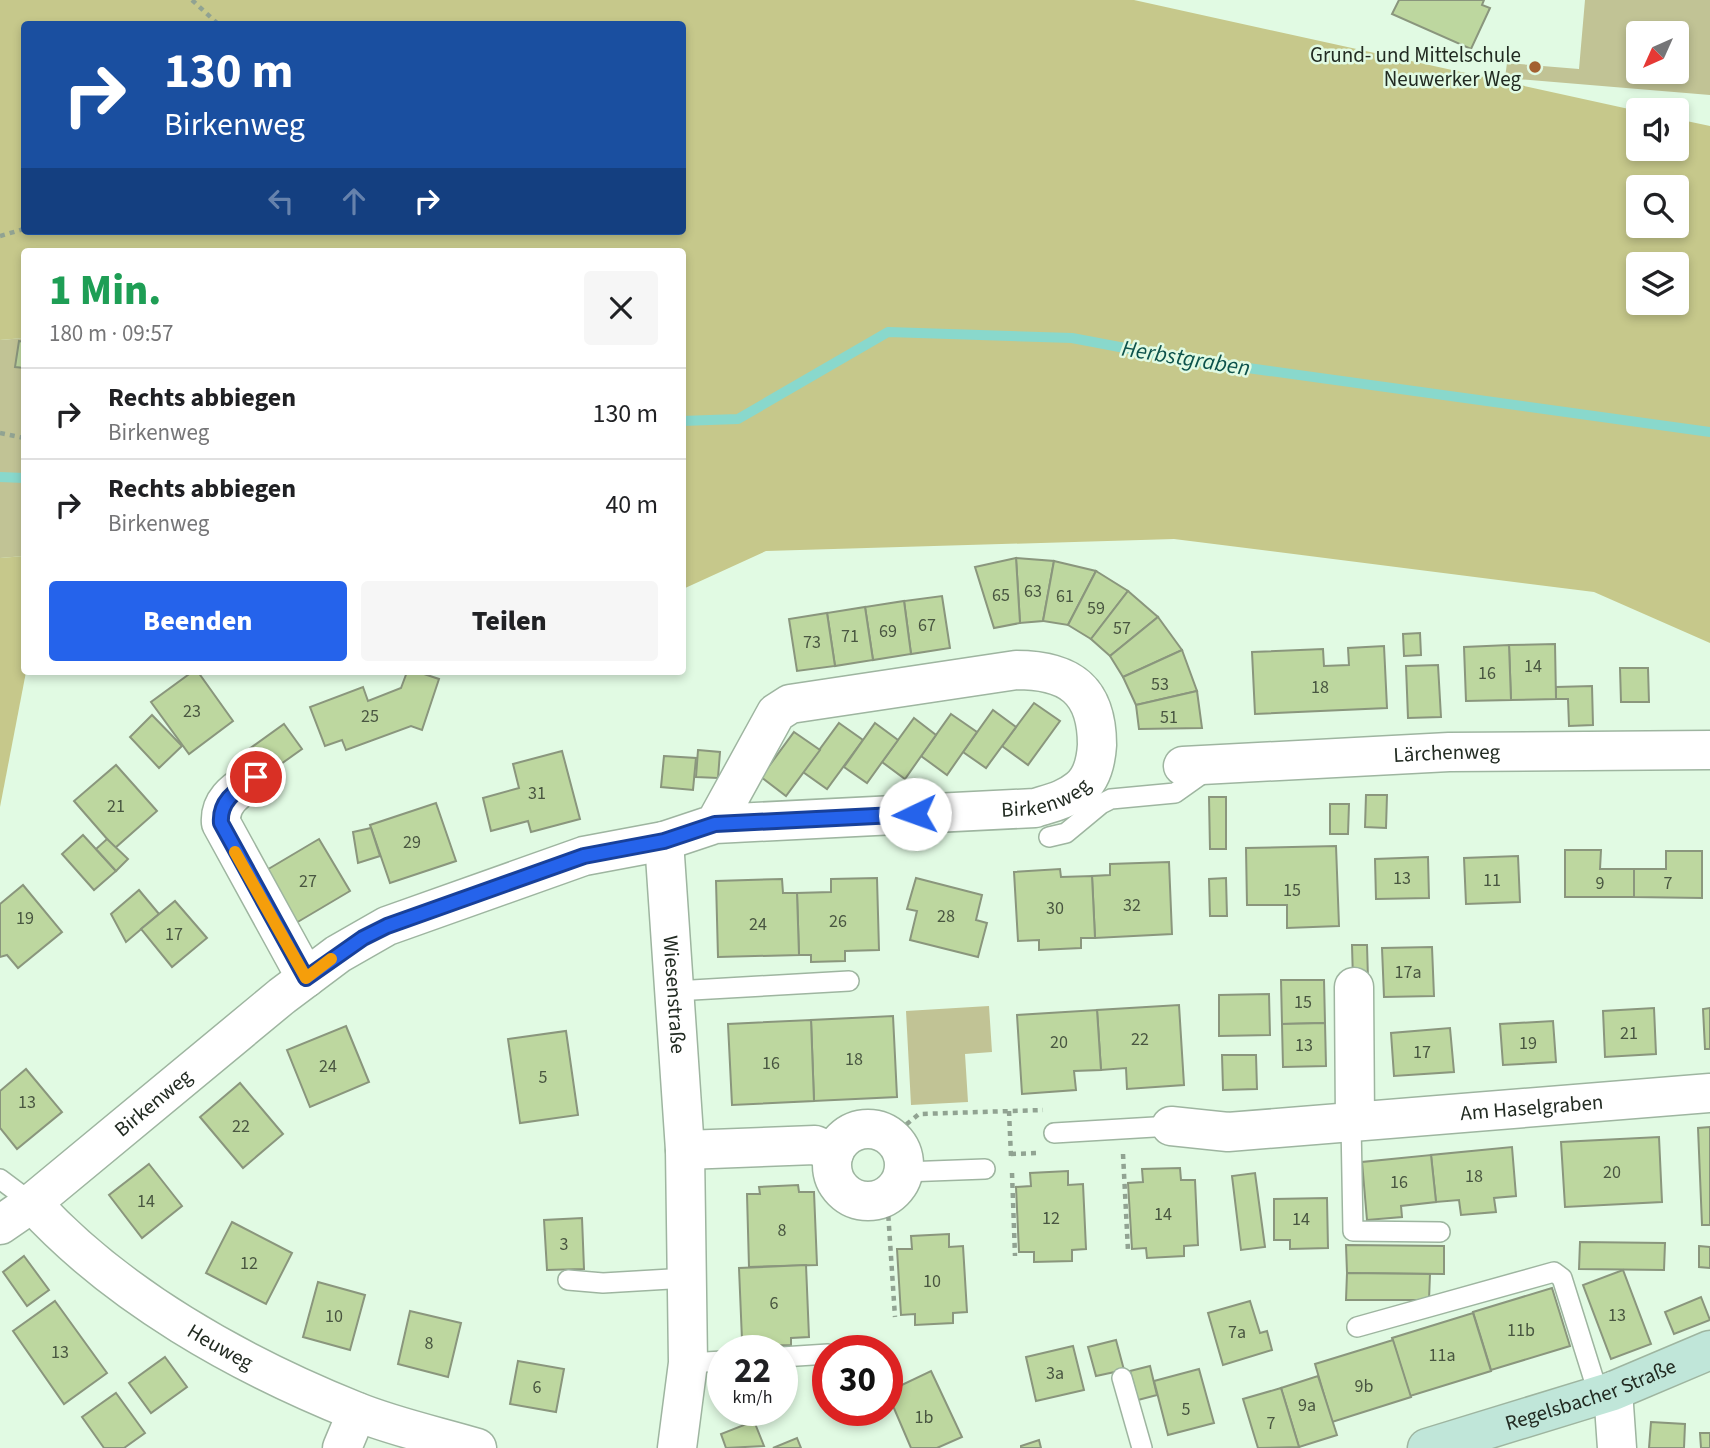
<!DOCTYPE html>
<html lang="de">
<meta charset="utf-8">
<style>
body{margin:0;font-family:"Source Sans 3",sans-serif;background:#f6f6f6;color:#202124;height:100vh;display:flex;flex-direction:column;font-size:26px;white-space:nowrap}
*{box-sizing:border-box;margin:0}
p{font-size:23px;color:#757577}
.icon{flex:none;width:38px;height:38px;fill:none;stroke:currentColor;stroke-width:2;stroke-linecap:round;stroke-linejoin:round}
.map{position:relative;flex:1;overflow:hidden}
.panel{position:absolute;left:21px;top:248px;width:665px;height:427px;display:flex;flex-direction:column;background:#fff;border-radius:7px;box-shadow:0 4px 10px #0003}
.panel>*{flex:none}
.hud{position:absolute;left:21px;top:21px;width:665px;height:214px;border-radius:7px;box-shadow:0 4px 10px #0003;background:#1a4fa0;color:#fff;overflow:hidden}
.needle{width:46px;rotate:225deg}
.buttons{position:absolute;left:1626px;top:21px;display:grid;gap:14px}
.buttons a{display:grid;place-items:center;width:63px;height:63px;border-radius:7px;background:#fff;box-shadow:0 4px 10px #0003;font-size:35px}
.speed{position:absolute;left:707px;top:1335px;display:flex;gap:14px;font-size:35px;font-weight:700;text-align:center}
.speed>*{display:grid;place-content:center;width:91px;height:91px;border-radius:50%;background:#fff;box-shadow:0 4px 10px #0003;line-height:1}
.speed small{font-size:18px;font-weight:400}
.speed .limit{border:10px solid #d22;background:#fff;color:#111}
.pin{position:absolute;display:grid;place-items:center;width:60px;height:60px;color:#fff;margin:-30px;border:4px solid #fff;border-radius:50%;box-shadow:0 2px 7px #0007}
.me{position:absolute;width:77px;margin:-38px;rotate:267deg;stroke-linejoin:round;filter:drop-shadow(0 0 5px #0008)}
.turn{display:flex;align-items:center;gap:24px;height:147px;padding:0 28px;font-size:32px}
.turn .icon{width:91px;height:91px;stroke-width:2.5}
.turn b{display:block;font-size:49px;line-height:60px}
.lanes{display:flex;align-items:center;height:66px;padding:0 28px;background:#0003;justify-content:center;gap:35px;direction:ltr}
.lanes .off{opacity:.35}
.round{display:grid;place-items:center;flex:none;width:74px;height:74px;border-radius:7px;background:#f6f6f6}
.overview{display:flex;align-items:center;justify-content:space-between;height:119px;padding:0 28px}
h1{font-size:42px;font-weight:800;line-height:52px;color:#1e9e55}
.button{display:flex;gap:14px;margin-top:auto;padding:14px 28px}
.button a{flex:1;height:80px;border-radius:7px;background:#2563eb;color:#fff;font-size:28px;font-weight:800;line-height:80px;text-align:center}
.button a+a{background:#f6f6f6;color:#202124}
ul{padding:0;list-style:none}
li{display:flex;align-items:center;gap:21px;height:91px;padding:0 28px;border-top:2px solid #e0e0e0}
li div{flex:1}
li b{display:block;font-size:26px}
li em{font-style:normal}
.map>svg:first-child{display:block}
</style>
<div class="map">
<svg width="1710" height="1448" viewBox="0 0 1710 1448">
<rect width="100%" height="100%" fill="#e1fae3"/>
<g fill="#c1c395" fill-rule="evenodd">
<path d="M 1585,0 L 1710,0 L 1710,95 L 1505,78 L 1507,63 L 1579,69 ZM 1638,33 L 1676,33 L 1676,72 L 1638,72 Z"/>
<polygon points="24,338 24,556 0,558 0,340"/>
<polygon points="989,1006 992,1052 965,1054 968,1102 911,1105 906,1011"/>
</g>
<g fill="#c6c88b" fill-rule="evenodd">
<path d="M 0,0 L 1134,0 L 1638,111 L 1638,149 L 1676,149 L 1677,119 L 1710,126 L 1710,643 L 1594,592 L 1174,539 L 766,551 L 683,589 L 682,252 L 24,252 L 24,338 L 0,340 ZM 24,24 L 682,24 L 682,231 L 24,231 ZM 1638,187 L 1676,187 L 1676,226 L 1638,226 ZM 1638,264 L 1676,264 L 1676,303 L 1638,303 Z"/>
<polygon points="24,556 26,672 0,807 0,558"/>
</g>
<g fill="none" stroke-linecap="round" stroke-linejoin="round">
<g stroke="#89d8cc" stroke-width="10">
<polyline points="682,421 738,419 888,332 1072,338 1183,359 1710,432"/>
<polyline points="0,477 24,478"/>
</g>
</g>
<g fill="#bdd79f" stroke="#8a967d" stroke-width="2">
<polygon points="1399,0 1484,0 1482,5 1490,8 1471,49 1392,14"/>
<polygon points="19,341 24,342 24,368 15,367"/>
<polygon points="1016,558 1054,561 1043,621 1020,623"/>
<polygon points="1016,558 1020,623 994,628 975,567"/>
<polygon points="1054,561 1096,571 1068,625 1043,621"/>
<polygon points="1096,571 1128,591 1091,639 1068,625"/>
<polygon points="1128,591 1158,617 1110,656 1091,639"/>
<polygon points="942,596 950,648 911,654 904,601"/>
<polygon points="904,601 911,654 873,660 865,607"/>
<polygon points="865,607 873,660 835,666 827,613"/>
<polygon points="827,613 835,666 797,671 789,619"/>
<polygon points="1158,617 1182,650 1123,677 1110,656"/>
<polygon points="1420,633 1421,655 1404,656 1403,634"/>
<polygon points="1555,644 1556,699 1511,700 1509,645"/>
<polygon points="1509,645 1511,700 1466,701 1464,647"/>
<polygon points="1384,646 1387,708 1255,714 1252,652 1323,649 1324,666 1349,665 1348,648"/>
<polygon points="1182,650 1197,691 1136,705 1123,677"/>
<polygon points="1438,665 1441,717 1408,718 1406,666"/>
<polygon points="1620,668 1648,668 1649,702 1621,702"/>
<polygon points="192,672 198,672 233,721 189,754 151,702"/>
<polygon points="407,672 418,672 439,679 422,730 411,726 346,750 342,740 325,746 310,707 363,687 368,701 401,688"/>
<polygon points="1592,686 1593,725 1569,726 1568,699 1556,699 1556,687"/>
<polygon points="1197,691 1202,728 1139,729 1136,705"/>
<polygon points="1034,703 1060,721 1028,765 1002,746"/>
<polygon points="993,710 1016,727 986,768 963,752"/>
<polygon points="951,714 977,732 947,775 921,756"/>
<polygon points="152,715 182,746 159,768 130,737"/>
<polygon points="914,718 936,735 905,779 882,762"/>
<polygon points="839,723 863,740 827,789 803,772"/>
<polygon points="875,723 898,740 867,783 844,767"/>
<polygon points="284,724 302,749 267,774 249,749"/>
<polygon points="794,732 820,750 786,796 761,777"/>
<polygon points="698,750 720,752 718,778 696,777"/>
<polygon points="562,751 580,819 531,832 528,821 491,831 483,798 519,788 513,764"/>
<polygon points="664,756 696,758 693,790 661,787"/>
<polygon points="116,765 157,811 115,848 74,801"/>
<polygon points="1366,795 1387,795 1386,828 1365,827"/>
<polygon points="1209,797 1226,797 1226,849 1210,849"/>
<polygon points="436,803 456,861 390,883 370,825"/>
<polygon points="1330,804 1349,804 1348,834 1330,834"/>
<polygon points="371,828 380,856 358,863 353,832"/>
<polygon points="83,835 116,871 94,890 62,854"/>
<polygon points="107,839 128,859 116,871 96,849"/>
<polygon points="319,839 350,891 296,923 265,871"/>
<polygon points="1336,846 1339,926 1287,928 1287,905 1247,905 1246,848"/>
<polygon points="1565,850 1601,850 1600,869 1634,869 1634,897 1565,897"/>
<polygon points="1666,851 1702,851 1702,898 1634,897 1634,869 1666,869"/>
<polygon points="1518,856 1520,902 1466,904 1464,858"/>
<polygon points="1428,857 1429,898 1376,899 1375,859"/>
<polygon points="1169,862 1172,934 1095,938 1092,876 1110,875 1110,864"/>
<polygon points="1060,869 1061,877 1092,876 1095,938 1081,938 1081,948 1039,950 1039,940 1018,941 1014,872"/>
<polygon points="877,878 879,950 845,951 845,961 811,962 811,955 799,955 797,893 831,892 831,879"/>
<polygon points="916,878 982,895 976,920 987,923 978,957 910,940 917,911 907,909"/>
<polygon points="1226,878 1227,916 1210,916 1209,879"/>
<polygon points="782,879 783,893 797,893 799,955 718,957 716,881"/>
<polygon points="23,885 62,932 18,968 7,955 0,957 0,904"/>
<polygon points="139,890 159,914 126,942 111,914"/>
<polygon points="175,901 207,938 172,967 141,929"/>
<polygon points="1352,945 1367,945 1368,979 1353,980"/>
<polygon points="1432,947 1434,996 1384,997 1382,948"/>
<polygon points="1281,980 1324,980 1325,1023 1282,1024"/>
<polygon points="1269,994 1270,1035 1219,1036 1219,995"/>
<polygon points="1179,1005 1184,1085 1127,1089 1126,1068 1101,1070 1097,1010"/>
<polygon points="1654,1008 1656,1054 1605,1057 1603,1011"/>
<polygon points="1710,1008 1710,1049 1705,1049 1703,1009"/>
<polygon points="1097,1010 1101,1070 1074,1071 1076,1090 1022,1094 1017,1015"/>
<polygon points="893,1016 897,1097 814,1101 811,1020"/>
<polygon points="811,1020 814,1101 732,1105 728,1024"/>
<polygon points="1553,1021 1556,1062 1503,1065 1500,1024"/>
<polygon points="1325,1023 1326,1066 1283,1067 1282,1024"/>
<polygon points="346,1026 369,1082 310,1107 287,1050"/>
<polygon points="1450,1028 1454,1072 1394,1076 1391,1033"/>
<polygon points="566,1031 578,1115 520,1123 508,1039"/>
<polygon points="1222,1055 1256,1055 1257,1089 1223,1090"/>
<polygon points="26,1069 62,1112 17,1149 0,1128 0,1091"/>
<polygon points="240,1083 283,1134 243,1168 200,1117"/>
<polygon points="1710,1127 1710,1225 1702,1225 1698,1128"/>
<polygon points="1659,1137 1662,1202 1565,1207 1561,1142"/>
<polygon points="1512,1147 1516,1196 1494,1198 1496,1212 1461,1215 1459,1200 1436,1202 1431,1155"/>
<polygon points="1431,1155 1436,1202 1401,1206 1402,1217 1367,1220 1362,1162"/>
<polygon points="149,1164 182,1206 142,1238 109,1195"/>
<polygon points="1180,1168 1181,1180 1195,1180 1198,1245 1184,1246 1184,1256 1147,1258 1146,1248 1132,1249 1128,1183 1143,1182 1142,1169"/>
<polygon points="1068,1171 1068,1185 1083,1184 1086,1249 1072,1250 1072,1261 1034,1262 1034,1252 1019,1252 1016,1187 1031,1186 1030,1173"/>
<polygon points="1255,1173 1265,1247 1241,1250 1232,1176"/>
<polygon points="798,1185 799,1192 814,1192 817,1265 749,1267 747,1194 760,1194 759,1187"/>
<polygon points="1327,1198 1328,1248 1290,1249 1290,1240 1274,1240 1274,1199"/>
<polygon points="582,1218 584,1269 547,1270 544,1220"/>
<polygon points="232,1222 292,1253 266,1304 206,1273"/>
<polygon points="949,1234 949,1247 963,1246 967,1312 953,1313 953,1323 915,1325 915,1314 901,1315 897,1249 912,1249 911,1236"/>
<polygon points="1580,1242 1665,1243 1664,1270 1579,1269"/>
<polygon points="1346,1245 1444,1246 1444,1274 1347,1273"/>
<polygon points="1699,1246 1710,1247 1710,1268 1699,1267"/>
<polygon points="24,1256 49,1290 27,1306 3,1272"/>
<polygon points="806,1265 809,1337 791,1338 791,1345 753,1346 752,1339 742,1340 739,1268"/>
<polygon points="1623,1270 1651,1344 1611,1359 1583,1285"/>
<polygon points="1347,1273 1430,1274 1429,1300 1346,1300"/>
<polygon points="318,1282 365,1295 350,1350 303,1337"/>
<polygon points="1552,1288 1570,1346 1491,1370 1473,1312"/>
<polygon points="1701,1297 1710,1320 1674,1334 1665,1312"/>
<polygon points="55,1301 107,1373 64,1404 13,1331"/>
<polygon points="1250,1301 1260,1333 1267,1331 1272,1350 1223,1365 1208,1313"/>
<polygon points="410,1311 461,1323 448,1377 398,1364"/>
<polygon points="1473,1313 1491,1371 1410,1396 1392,1338"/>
<polygon points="1116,1340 1124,1370 1096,1376 1088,1347"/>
<polygon points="1393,1340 1411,1397 1332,1422 1315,1364"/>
<polygon points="1073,1346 1084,1390 1036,1401 1026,1357"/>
<polygon points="165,1357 187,1387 151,1413 129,1383"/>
<polygon points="518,1361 564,1369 556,1412 510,1404"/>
<polygon points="1150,1366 1157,1395 1138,1400 1130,1371"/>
<polygon points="1199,1369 1214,1423 1168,1435 1154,1381"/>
<polygon points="931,1371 962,1437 937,1448 911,1448 887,1392"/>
<polygon points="1318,1376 1337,1435 1299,1447 1281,1388"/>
<polygon points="1281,1388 1299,1447 1258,1448 1243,1399"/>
<polygon points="116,1393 145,1433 124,1448 104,1448 82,1417"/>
<polygon points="754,1421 764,1446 726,1448 721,1434"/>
<polygon points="1651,1422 1685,1424 1684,1448 1649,1448"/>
<polygon points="1700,1433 1710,1433 1710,1448 1701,1448"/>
<polygon points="797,1438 801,1448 773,1448"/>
<polygon points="1039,1440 1041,1448 1021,1448 1021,1446"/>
</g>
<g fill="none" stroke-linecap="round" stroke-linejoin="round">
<defs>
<g id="lane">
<polyline points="1049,837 1066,833 1101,804 1111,799 1175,793 1206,771"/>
<polyline points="675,991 849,981"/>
<polyline points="1351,1123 1353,1231 1440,1232"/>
<polyline points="1054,1133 1171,1126"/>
<polyline points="904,1172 985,1169"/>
<polyline points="0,1179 32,1203"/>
<polyline points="568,1280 603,1283 687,1278"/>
<polyline points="1357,1327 1554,1272 1562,1278 1599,1396"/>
<polyline points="782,1357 828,1354"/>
<polyline points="688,1363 723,1361"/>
<polyline points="1122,1378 1142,1448"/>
</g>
<g id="street">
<path id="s1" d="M 1183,766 L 1449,752 L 1710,750"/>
<path d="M 256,777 C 239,789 219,799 221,823 L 306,978"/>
<path id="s2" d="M 664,841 L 685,1150 L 688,1363 L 677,1448"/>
<polyline points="1354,987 1355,1122"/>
<path id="s3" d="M 1171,1126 L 1228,1132 L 1710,1093"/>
<circle cx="868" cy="1165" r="36"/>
<polyline points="685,1150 815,1145 834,1153"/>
<path id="s4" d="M 32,1203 C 117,1296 238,1364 355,1411 C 394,1427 437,1436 477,1448"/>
<path id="s5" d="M 0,1225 L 32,1203 L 282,996 L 338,954 L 387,926 L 584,856 L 664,841 L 715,824 L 1035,808 C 1051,803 1066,800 1079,789 C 1092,779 1096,761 1097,745 C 1097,689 1069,670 1016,670 L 790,704 L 776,713 L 715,824"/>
<polyline points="1613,1391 1617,1448"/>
<polyline points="342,1448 357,1412"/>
</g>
<g id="secondary">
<path id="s6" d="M 1427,1448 L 1613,1391 L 1710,1350"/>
</g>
</defs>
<use href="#lane" stroke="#9eb5a0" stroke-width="22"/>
<use href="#street" stroke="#9eb5a0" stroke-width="41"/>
<use href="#secondary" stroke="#9eb5a0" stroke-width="41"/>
<g stroke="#91a392" stroke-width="4.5" stroke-dasharray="5 5" stroke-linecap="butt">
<polyline points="192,0 218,24"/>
<polyline points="0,236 24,229"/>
<polyline points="0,433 24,438"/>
<polyline points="1009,1111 1011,1157"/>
<polyline points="891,1137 919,1114 1043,1110"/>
<polyline points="1011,1154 1038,1153"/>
<polyline points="1123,1154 1128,1251"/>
<polyline points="1012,1173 1015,1256"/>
<polyline points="887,1196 895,1317"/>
</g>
<use href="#lane" stroke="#fff" stroke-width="19"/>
<use href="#street" stroke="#fff" stroke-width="38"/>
<use href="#secondary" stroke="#c0e6d9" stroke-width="38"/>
</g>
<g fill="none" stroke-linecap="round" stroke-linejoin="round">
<defs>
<path id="route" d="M 256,777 C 239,789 219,799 221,823 L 306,978 L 363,938 L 387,926 L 584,856 L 664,841 L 715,824 L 915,814"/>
</defs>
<use href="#route" stroke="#184099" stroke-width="18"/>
<use href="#route" stroke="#2563eb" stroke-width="12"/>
<polyline stroke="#f59e0b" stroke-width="12" points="235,852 306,978 331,959"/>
</g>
<circle fill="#a36030" stroke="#e1fae3" stroke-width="2.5" cx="1535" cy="67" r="7"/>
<g text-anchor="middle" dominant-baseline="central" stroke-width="5" stroke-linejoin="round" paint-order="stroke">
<g font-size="18" fill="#495641">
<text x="1033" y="591">63</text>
<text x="1001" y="595">65</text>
<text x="1065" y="596">61</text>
<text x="1096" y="608">59</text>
<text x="927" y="625">67</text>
<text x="1122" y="628">57</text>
<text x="888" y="631">69</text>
<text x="850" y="636">71</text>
<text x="812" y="642">73</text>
<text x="1533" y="666">14</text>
<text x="1487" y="673">16</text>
<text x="1160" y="684">53</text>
<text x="1320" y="687">18</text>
<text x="192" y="711">23</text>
<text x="370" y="716">25</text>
<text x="1169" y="717">51</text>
<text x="537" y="793">31</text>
<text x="116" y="806">21</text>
<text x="412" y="842">29</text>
<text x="1402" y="878">13</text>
<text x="1492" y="880">11</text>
<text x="308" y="881">27</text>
<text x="1600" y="883">9</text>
<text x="1668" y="883">7</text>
<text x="1292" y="890">15</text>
<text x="1132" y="905">32</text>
<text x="1055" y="908">30</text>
<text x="946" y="916">28</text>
<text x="25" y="918">19</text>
<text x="838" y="921">26</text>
<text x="758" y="924">24</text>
<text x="174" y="934">17</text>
<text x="1408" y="972">17a</text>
<text x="1303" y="1002">15</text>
<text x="1629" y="1033">21</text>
<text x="1140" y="1039">22</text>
<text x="1059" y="1042">20</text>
<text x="1528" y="1043">19</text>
<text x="1304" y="1045">13</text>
<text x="1422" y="1052">17</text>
<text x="854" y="1059">18</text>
<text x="771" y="1063">16</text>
<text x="328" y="1066">24</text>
<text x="543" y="1077">5</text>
<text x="27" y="1102">13</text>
<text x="241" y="1126">22</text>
<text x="1612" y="1172">20</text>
<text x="1474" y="1176">18</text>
<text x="1399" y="1182">16</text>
<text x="146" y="1201">14</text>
<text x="1163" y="1214">14</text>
<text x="1051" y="1218">12</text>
<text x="1301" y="1219">14</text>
<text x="782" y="1230">8</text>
<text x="564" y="1244">3</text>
<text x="249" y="1263">12</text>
<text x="932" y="1281">10</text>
<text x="774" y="1303">6</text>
<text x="1617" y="1315">13</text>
<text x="334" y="1316">10</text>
<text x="1521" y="1330">11b</text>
<text x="1237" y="1332">7a</text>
<text x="429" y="1343">8</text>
<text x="60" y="1352">13</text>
<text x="1442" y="1355">11a</text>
<text x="1055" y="1373">3a</text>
<text x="1364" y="1386">9b</text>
<text x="537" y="1387">6</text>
<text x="1307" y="1405">9a</text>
<text x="1186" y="1409">5</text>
<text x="924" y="1417">1b</text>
<text x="1271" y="1423">7</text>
</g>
<g font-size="21" fill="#222b22" stroke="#e1fae3" text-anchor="end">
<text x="1521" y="55">Grund- und Mittelschule<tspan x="1521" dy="24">Neuwerker Weg</tspan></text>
</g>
<g font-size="21" fill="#222b22" stroke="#e1fae3">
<text stroke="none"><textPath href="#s1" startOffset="264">Lärchenweg</textPath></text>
<text stroke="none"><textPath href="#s5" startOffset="1167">Birkenweg</textPath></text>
<text stroke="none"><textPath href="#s2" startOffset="154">Wiesenstraße</textPath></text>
<text stroke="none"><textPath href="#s5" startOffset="196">Birkenweg</textPath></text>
<text stroke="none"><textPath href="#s3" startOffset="362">Am Haselgraben</textPath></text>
<text stroke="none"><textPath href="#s4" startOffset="238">Heuweg</textPath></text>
<text stroke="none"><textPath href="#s6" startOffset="172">Regelsbacher Straße</textPath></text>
</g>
<g font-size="23" font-style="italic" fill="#0c524b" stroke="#e1fae3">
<text transform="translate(1186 358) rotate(9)">Herbstgraben</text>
</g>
</g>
</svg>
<div class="buttons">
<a><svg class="needle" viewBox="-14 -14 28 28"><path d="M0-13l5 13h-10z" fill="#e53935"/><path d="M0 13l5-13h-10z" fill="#757577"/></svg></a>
<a><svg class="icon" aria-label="sound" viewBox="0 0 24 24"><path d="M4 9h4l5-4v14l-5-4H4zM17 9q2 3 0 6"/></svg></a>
<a><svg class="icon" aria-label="search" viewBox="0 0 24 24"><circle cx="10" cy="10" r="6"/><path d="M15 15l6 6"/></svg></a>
<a><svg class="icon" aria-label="layers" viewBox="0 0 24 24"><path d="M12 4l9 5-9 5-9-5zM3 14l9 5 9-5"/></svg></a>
</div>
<div class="speed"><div>22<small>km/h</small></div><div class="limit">30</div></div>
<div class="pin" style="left:256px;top:777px;background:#d93025"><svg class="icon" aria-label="arrive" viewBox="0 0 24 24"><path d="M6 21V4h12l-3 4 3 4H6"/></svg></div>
<svg class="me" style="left:915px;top:814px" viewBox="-20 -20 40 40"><circle r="19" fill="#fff"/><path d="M0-13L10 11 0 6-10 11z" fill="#2563eb"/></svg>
<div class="hud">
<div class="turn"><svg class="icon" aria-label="right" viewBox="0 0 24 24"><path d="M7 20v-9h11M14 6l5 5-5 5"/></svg><div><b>130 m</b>Birkenweg</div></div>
<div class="lanes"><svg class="icon off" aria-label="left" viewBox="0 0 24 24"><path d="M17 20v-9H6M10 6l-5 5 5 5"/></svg><svg class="icon off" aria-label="ahead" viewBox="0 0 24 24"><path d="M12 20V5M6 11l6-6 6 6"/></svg><svg class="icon" aria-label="right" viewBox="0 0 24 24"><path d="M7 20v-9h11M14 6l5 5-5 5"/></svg></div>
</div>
<section class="panel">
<div class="overview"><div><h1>1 Min.</h1><p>180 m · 09:57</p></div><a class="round"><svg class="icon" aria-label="close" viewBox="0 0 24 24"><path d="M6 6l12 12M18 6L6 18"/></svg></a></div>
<ul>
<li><svg class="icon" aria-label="right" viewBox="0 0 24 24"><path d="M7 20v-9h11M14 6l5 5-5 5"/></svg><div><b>Rechts abbiegen</b><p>Birkenweg</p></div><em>130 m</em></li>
<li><svg class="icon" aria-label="right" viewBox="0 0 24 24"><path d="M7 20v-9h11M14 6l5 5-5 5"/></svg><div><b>Rechts abbiegen</b><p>Birkenweg</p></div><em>40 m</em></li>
</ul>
<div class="button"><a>Beenden</a><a>Teilen</a></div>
</section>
</div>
